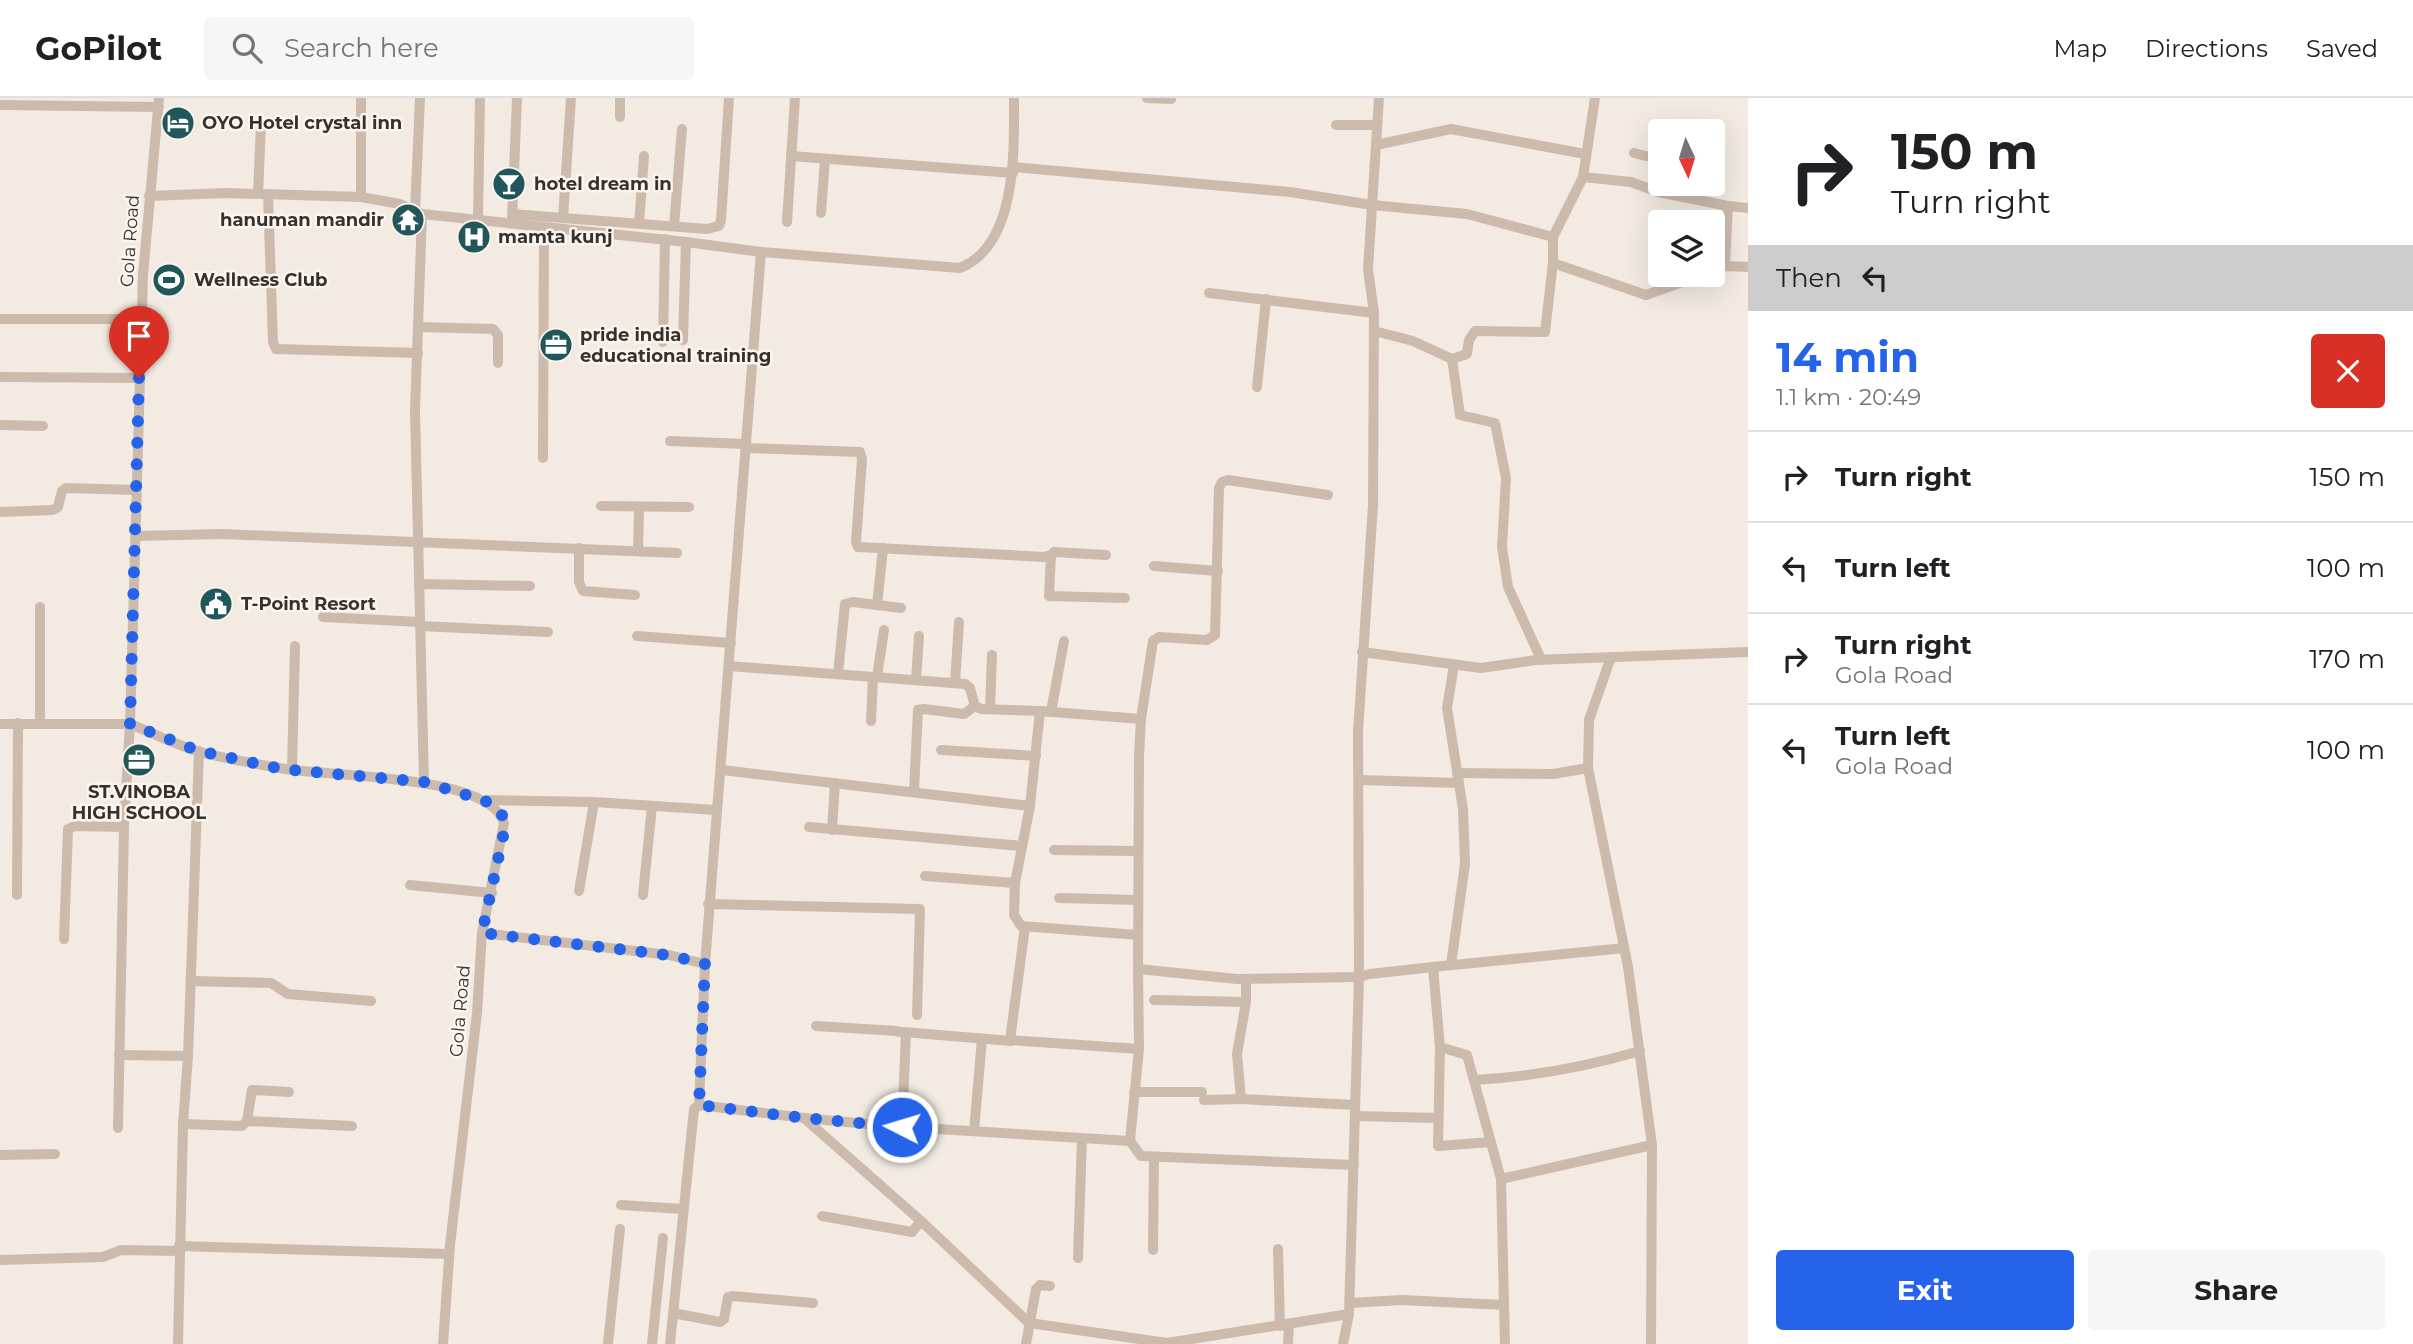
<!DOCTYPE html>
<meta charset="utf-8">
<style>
body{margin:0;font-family:Montserrat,sans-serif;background:#f6f6f6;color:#202124;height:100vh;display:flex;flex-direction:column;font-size:26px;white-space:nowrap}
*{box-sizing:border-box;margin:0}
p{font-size:23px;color:#757577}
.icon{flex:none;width:38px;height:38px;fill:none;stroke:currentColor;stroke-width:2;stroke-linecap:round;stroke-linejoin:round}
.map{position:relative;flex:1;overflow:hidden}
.sheet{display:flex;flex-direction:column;background:#fff;width:665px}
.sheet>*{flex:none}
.hud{background:#fff;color:#202124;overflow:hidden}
.needle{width:46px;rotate:176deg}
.fabs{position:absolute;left:1648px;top:21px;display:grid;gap:14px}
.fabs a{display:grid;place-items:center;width:77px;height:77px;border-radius:7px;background:#fff;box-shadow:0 7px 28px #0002;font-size:35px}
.pin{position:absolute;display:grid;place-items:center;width:60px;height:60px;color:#fff;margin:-72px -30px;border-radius:50% 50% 50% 0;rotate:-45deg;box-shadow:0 0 7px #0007}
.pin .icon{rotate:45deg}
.me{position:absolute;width:77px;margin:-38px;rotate:275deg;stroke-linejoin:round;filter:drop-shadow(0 0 5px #0008)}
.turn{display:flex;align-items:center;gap:24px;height:147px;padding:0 28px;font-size:32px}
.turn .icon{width:91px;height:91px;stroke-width:2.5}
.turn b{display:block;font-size:49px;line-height:60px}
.then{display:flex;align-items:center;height:66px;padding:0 28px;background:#0003;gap:14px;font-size:26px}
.round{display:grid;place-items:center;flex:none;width:74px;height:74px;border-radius:7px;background:#f6f6f6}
.head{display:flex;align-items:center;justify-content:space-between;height:119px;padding:0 28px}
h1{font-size:42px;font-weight:700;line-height:52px;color:#2563eb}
.button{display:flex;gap:14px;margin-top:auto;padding:14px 28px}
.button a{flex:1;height:80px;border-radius:7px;background:#2563eb;color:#fff;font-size:28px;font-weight:700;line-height:80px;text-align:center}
.button a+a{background:#f6f6f6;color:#202124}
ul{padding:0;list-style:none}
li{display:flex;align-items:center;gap:21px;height:91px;padding:0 28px;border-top:2px solid #e0e0e0}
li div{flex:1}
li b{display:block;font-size:26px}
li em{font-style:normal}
header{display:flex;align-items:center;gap:42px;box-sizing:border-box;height:98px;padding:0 35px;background:#fff;border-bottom:2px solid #e0e0e0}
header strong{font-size:33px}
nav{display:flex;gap:38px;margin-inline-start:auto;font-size:24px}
.search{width:490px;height:63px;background:#f6f6f6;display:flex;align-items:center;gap:18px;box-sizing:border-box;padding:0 24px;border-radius:7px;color:#757577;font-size:26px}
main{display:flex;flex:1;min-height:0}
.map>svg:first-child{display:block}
</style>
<header>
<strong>GoPilot</strong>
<div class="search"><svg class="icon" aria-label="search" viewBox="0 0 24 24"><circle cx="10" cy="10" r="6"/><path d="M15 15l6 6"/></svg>Search here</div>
<nav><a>Map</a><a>Directions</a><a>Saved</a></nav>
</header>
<main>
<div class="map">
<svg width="1748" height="1246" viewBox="0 0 1748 1246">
<rect width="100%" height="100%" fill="#f3ebe1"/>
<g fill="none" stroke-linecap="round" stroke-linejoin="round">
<g stroke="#ccbbad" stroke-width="10">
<path d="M 159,0 L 143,177 L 130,626 C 153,635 176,647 200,654 C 226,661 253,665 279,670 C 323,679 491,675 504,725 L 482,835 L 477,915 L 450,1147 L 443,1246"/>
<polyline points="1147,0 1171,1"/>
<polyline points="1595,0 1583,79 1631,84 1658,94 1728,108 1725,168"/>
<polyline points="0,7 159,9"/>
<polyline points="620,19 620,0"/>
<polyline points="1336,27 1377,27"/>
<polyline points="1376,47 1451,31 1585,56"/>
<polyline points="1634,55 1658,61 1660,67 1658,94"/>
<polyline points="791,58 1013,75"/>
<polyline points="1014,69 1290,94 1372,107 1467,116 1553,139"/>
<polyline points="1583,79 1553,139 1553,165 1646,197 1702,177"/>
<polyline points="258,96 261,26"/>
<polyline points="268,96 273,244 276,251 418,255"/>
<path d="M 149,98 L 226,95 L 361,99 L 400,106 L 422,116 L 686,144 L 761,154 L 960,170 C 1018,147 1014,50 1014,0"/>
<polyline points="361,99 361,0"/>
<polyline points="1728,108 1748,110"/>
<polyline points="415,114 420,0"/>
<polyline points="821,115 825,61"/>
<polyline points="422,116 415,313 424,684"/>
<polyline points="513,116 563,120 571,0"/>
<polyline points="563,120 707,131 719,128 721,122 729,0"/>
<polyline points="478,121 480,0"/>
<polyline points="512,122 517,0"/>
<polyline points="787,124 795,0"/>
<polyline points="639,126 644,58"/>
<polyline points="674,128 682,31"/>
<polyline points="1713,173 1725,168 1748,169"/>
<polyline points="1209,195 1374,215"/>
<polyline points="0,221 141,221"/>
<polyline points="420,229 493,231 498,237 498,265"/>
<polyline points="1374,233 1413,243 1452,261 1460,317 1495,325 1506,380 1502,449 1508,489 1541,561"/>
<polyline points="683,242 686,144"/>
<polyline points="663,244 665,141"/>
<polyline points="1452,261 1467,256 1469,242 1475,233 1545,234 1553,165"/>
<polyline points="0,279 139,280"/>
<polyline points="1257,289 1266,201"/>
<polyline points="0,327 43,328"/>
<polyline points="670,343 745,346"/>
<polyline points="745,350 860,354 862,361 856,444 858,449 1044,459 1051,457 1054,454 1106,457"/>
<polyline points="543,360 544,130"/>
<polyline points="601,408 689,409"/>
<polyline points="0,414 53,412 58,409 62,393 66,390 136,392"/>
<polyline points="135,438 223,436 677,455"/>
<polyline points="579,450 579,484 583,493 635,497"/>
<polyline points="638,453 639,409"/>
<polyline points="1051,457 1049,498 1125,500"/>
<polyline points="1154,468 1218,473"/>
<polyline points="419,486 530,488"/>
<polyline points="877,507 883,450"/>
<polyline points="40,509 40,625"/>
<polyline points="323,519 420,524"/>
<polyline points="420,528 548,534"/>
<polyline points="637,538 731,545"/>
<polyline points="1362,554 1481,570 1536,562 1748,554"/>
<polyline points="1611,559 1589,622 1588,670 1628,869 1652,1047 1651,1246"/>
<polyline points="729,568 965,586 970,590 975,608 981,611 1040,613 1141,621"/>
<polyline points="838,576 845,506 853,504 901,510"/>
<polyline points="877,579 884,532"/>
<polyline points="916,582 919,538"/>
<polyline points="955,585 959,524"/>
<polyline points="990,611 992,557"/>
<polyline points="1040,613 1030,708 1015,785 1014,817 1021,828 1138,837"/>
<polyline points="1051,614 1064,543"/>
<polyline points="871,623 873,579"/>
<polyline points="0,626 130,626 124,729 118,1030"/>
<polyline points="941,652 1036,658"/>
<polyline points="292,672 295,548"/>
<polyline points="722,672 1030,708"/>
<polyline points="1457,675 1553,676 1588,670"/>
<polyline points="1359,682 1459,685"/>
<polyline points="914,693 918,612 924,611 964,616 975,608"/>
<polyline points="487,702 594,704 716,712"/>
<polyline points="809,729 1022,748"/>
<polyline points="832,732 835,685"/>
<polyline points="1054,752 1138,753"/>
<polyline points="925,778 1015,785"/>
<polyline points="410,787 492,795"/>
<polyline points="579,793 594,704"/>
<polyline points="17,797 18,625"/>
<polyline points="643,797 652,708"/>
<polyline points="1059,800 1138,802"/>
<polyline points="708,806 920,811 917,917"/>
<polyline points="1025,829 1010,942 1139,951"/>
<polyline points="482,835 669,857 705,866 699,1007 804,1020 921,1123 1029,1225 1167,1245 1349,1216"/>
<polyline points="64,841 68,731 75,728 124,729"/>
<polyline points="705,866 761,154"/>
<polyline points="1451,867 1465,766 1463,711 1447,610 1454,567"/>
<polyline points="1433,869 1440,949 1467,957 1501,1081"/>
<polyline points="1138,871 1139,658 1141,621 1153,543 1159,539 1207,542 1215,537 1219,390 1222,384 1228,382 1328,397"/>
<polyline points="191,883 271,885 288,896 371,903"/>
<polyline points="1154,902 1246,904"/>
<polyline points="816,928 897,933 906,936 902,1029"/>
<polyline points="903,934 1011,943"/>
<polyline points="1440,949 1438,1048 1491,1044"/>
<polyline points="119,957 188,958"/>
<path d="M 1474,982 C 1532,979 1585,969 1640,953"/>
<polyline points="1134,994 1202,994"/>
<polyline points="1241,1001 1237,956 1246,904 1246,881"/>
<polyline points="1204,1002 1241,1001 1355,1007"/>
<polyline points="1355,1018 1438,1020"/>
<polyline points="804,1020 889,1028 1130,1043 1139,951 1138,871 1237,881 1359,879 1370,876 1433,869 1624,850"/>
<polyline points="247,1023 352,1028"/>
<polyline points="183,1026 242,1028 247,1023 252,992 289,994"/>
<polyline points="974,1033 982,941"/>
<polyline points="1130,1043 1141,1058 1354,1067"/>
<polyline points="0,1057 55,1056"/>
<polyline points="621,1107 683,1111"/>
<polyline points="822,1118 912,1134 921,1123"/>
<polyline points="179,1148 449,1156"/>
<polyline points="1278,1151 1280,1228"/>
<polyline points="1153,1152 1154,1059"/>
<polyline points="1078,1160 1082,1040"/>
<polyline points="0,1162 103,1159 121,1152 179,1153"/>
<polyline points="1350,1205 1402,1202 1504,1207"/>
<polyline points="673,1215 720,1224 724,1221 728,1199 732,1198 813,1205"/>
<polyline points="178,1246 183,1026 188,958 199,653"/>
<polyline points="608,1246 620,1131"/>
<polyline points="652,1246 663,1140"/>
<polyline points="670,1246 694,1011 699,1007"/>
<polyline points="1026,1246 1036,1191 1040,1187 1050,1188"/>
<polyline points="1288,1246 1289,1226"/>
<polyline points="1343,1246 1349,1216 1359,879 1358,634 1373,407 1374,215 1368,171 1379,0"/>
<polyline points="1505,1246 1501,1081 1652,1047"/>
</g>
</g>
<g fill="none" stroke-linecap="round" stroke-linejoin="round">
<polyline stroke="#2563eb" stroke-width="12" stroke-dasharray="0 21.6" points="139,280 130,626 199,653 282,671 424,684 483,702 495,708 502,717 504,734 482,835 668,857 705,866 699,1007 804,1020 902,1029"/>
</g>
<defs>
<symbol id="hotel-disc" viewBox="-11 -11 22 22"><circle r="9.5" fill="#21575b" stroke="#faf5ee"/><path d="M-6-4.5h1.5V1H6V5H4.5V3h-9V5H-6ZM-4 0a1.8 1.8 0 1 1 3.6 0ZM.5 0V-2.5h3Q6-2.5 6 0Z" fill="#fff"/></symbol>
<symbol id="bar-disc" viewBox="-11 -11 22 22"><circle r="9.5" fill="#21575b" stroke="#faf5ee"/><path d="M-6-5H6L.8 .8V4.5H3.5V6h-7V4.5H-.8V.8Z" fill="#fff"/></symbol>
<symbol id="temple-disc" viewBox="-11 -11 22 22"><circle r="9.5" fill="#21575b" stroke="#faf5ee"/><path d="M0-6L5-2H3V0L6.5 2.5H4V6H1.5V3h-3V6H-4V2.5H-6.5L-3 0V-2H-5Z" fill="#fff"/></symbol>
<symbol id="hospital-disc" viewBox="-11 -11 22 22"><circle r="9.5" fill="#21575b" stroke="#faf5ee"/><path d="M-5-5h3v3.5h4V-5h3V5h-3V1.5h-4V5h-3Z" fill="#fff"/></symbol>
<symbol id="stadium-disc" viewBox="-11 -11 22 22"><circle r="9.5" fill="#21575b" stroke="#faf5ee"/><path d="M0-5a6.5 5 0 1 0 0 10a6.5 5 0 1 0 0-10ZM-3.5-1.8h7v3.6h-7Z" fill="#fff"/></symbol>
<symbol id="office-disc" viewBox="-11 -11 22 22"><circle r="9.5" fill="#21575b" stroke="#faf5ee"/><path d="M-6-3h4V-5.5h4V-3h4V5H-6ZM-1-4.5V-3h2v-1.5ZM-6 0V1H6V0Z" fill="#fff"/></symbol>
<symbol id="civic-disc" viewBox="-11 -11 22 22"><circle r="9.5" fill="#21575b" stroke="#faf5ee"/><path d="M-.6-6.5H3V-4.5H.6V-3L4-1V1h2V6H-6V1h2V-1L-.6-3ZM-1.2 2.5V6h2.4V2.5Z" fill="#fff"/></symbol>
</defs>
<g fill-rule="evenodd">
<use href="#hotel-disc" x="159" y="6" width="38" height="38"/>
<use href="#bar-disc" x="490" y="67" width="38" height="38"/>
<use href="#temple-disc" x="389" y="103" width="38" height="38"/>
<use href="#hospital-disc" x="455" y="120" width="38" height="38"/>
<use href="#stadium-disc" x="150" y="163" width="38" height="38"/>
<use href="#office-disc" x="537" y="228" width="38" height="38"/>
<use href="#civic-disc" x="197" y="487" width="38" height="38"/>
<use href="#office-disc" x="120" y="643" width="38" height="38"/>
</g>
<g text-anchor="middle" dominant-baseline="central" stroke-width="5" stroke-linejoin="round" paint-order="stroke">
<g font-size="18" font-weight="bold" fill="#3a302b" stroke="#faf5ee" text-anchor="start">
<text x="202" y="25">OYO Hotel crystal inn</text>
<text x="534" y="86">hotel dream in</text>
<text x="384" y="122" text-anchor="end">hanuman mandir</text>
<text x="498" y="139">mamta kunj</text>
<text x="194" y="182">Wellness Club</text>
<text x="580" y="237">pride india<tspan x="580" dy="21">educational training</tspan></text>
<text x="241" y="506">T-Point Resort</text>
<text x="139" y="694" text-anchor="middle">ST.VINOBA<tspan x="139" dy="21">HIGH SCHOOL</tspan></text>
</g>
<g font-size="18" fill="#3a302b" stroke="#faf5ee">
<text transform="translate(130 143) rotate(-86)">Gola Road</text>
<text transform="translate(460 913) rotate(-85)">Gola Road</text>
</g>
</g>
</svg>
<div class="fabs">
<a><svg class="needle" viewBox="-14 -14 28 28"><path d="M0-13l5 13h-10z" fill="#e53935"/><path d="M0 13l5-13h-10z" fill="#757577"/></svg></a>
<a><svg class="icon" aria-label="layers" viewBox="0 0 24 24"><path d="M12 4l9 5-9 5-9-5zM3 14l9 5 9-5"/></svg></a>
</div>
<div class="pin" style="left:139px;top:280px;background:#d93025"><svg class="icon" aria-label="arrive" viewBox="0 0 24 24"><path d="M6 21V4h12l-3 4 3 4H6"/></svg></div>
<svg class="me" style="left:902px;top:1029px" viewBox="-20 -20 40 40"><circle r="17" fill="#2563eb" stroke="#fff" stroke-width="3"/><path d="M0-11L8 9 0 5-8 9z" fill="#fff"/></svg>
</div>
<section class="sheet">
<div class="hud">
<div class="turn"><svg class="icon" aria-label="right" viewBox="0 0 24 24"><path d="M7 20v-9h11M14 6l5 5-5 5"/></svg><div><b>150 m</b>Turn right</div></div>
<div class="then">Then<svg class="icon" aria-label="left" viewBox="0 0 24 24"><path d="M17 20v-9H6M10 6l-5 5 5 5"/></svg></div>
</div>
<div class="head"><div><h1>14 min</h1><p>1.1 km · 20:49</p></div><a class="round" style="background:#d93025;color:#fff"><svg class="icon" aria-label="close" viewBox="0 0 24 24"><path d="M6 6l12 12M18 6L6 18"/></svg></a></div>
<ul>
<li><svg class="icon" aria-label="right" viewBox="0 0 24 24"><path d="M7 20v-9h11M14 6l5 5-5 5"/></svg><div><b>Turn right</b></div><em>150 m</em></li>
<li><svg class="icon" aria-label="left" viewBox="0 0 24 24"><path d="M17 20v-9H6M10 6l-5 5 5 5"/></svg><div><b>Turn left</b></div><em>100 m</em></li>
<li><svg class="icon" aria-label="right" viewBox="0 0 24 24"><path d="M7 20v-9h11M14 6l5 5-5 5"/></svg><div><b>Turn right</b><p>Gola Road</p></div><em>170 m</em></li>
<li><svg class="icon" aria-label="left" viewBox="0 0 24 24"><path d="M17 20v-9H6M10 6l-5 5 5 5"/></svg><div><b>Turn left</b><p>Gola Road</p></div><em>100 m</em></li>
</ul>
<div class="button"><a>Exit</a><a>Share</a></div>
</section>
</main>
